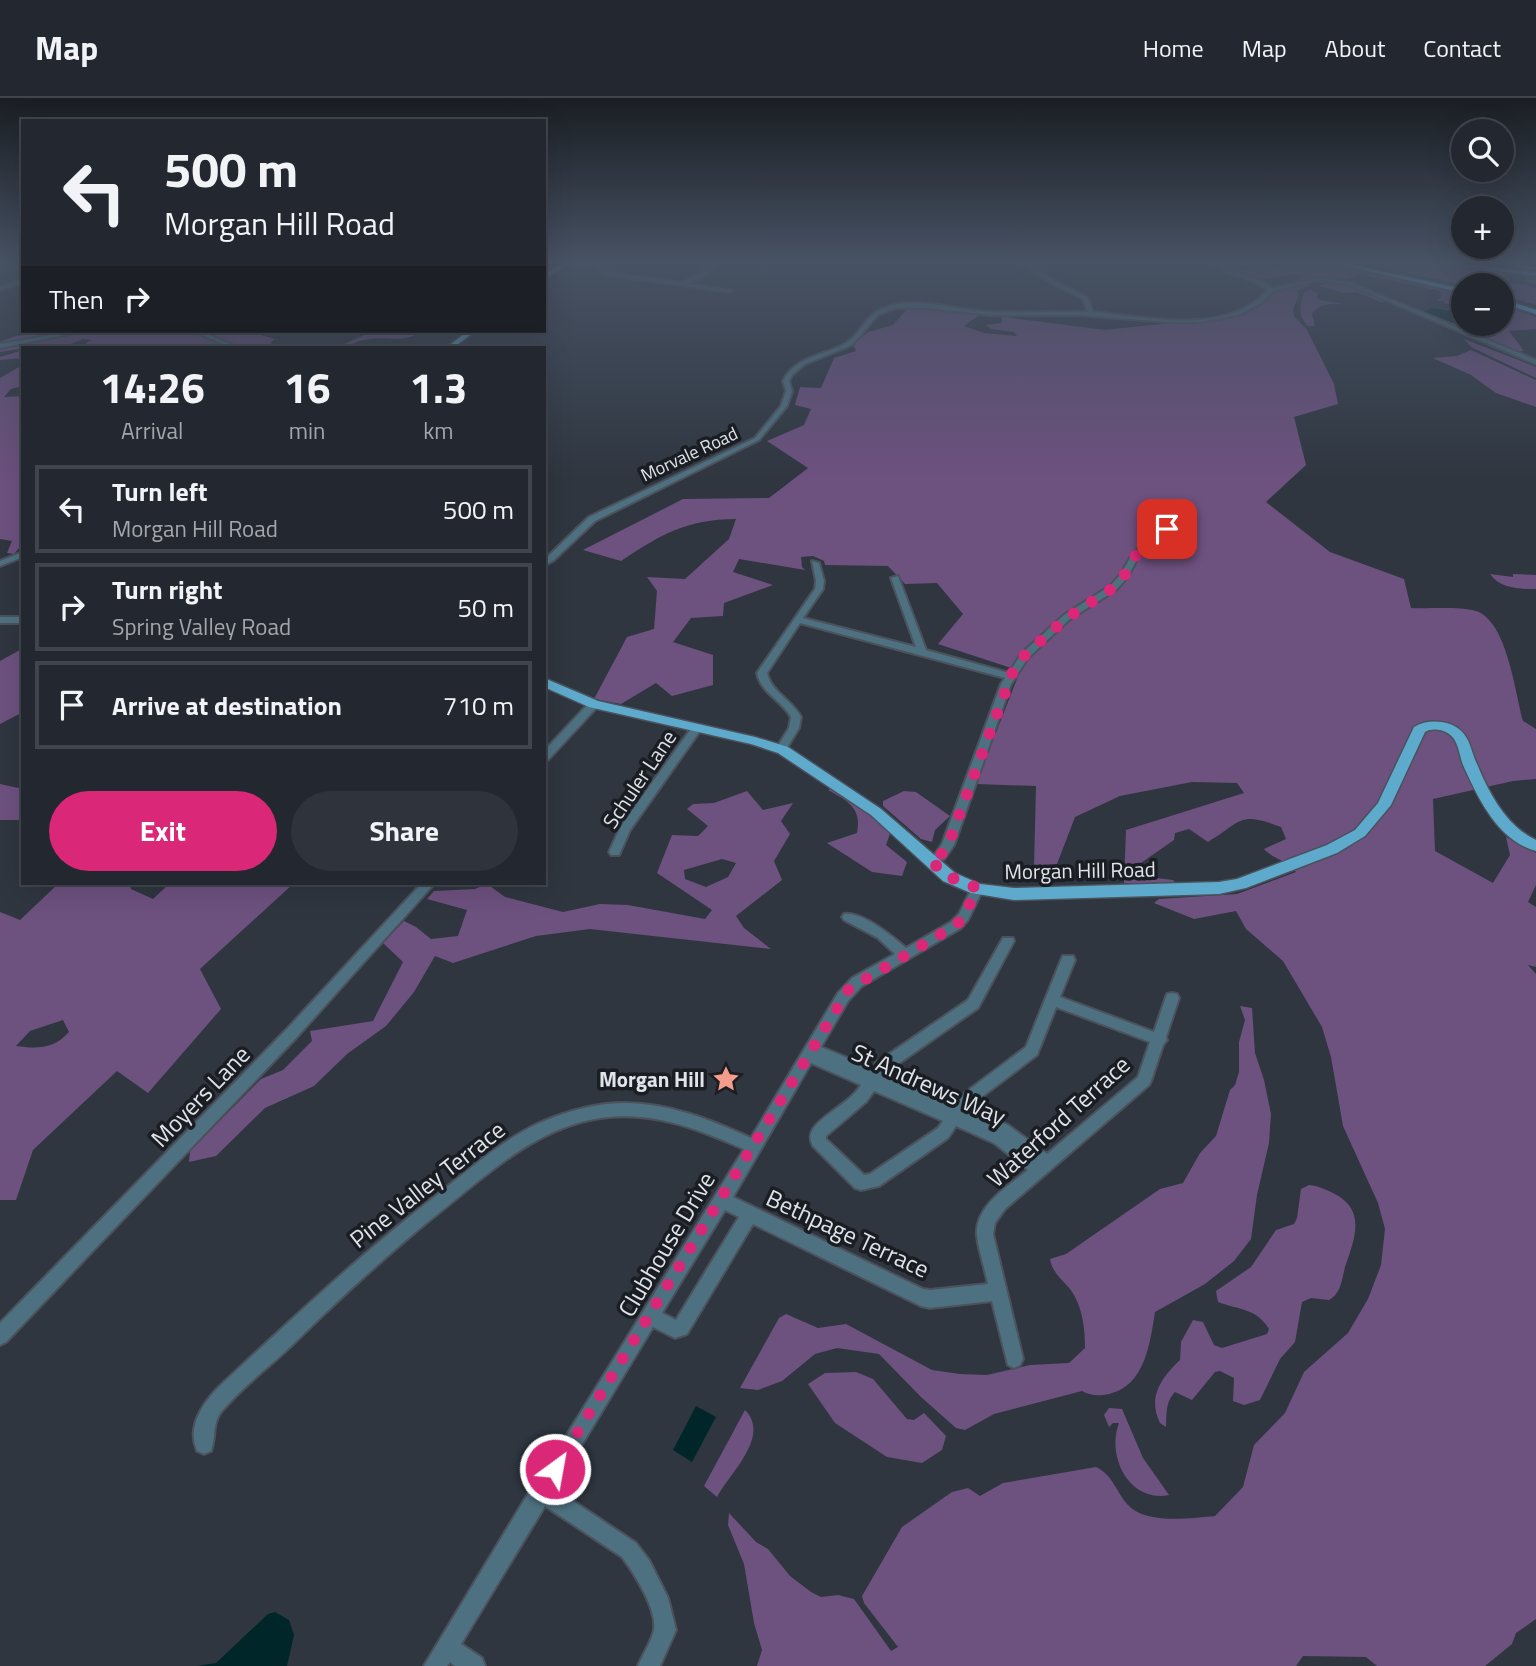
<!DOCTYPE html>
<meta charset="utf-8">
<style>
body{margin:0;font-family:"Titillium Web",sans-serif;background:#2f343c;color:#f1f3f6;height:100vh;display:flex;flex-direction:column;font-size:26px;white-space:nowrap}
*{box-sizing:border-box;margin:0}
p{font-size:23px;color:#a3a6ab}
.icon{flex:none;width:38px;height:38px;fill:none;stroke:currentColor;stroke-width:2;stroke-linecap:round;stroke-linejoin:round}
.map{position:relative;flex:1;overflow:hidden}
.panel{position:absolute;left:21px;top:248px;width:525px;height:539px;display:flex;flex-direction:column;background:#232830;border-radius:0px;box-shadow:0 7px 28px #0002,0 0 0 2px #40444c}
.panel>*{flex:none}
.banner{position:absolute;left:21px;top:21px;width:525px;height:214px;border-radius:0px;box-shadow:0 7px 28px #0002,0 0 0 2px #40444c;background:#232830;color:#f1f3f6;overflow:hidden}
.tools{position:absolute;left:1451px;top:21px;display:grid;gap:14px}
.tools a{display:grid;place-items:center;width:63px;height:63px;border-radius:50%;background:#232830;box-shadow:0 7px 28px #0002,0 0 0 2px #40444c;font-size:35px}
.pin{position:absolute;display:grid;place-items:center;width:60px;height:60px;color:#fff;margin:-30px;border-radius:14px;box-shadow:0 4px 10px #0006}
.me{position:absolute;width:77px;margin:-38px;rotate:32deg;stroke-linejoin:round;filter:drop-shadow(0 0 5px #0008)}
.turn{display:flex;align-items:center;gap:24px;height:147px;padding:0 28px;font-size:32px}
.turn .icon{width:91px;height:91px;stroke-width:2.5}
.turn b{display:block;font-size:49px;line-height:60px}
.then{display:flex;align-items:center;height:66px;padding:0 28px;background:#0003;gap:14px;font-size:26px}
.eta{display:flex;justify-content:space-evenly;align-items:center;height:119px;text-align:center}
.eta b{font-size:42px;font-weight:700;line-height:49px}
.primary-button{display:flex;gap:14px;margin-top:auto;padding:14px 28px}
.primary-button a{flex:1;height:80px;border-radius:42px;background:#db2777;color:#fff;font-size:28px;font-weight:700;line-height:80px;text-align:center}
.primary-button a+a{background:#2f343c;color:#f1f3f6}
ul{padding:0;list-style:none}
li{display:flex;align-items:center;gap:21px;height:88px;margin:0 14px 10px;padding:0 14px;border:4px solid #40444c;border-radius:0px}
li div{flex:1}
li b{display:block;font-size:26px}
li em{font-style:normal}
header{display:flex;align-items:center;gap:42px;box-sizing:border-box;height:98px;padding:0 35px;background:#232830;border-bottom:2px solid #40444c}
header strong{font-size:33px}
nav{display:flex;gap:38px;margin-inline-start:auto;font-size:24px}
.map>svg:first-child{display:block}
</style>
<header>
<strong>Map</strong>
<nav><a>Home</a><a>Map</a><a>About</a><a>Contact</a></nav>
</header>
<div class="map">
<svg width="1536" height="1568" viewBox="0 0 1536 1568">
<rect width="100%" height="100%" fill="#2f3640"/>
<g fill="#6d517f" fill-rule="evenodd">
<path d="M 1217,162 L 1231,162 L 1229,164 L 1243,166 L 1235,169 L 1252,173 L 1267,172 L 1262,170 C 1269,167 1275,172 1282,170 L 1278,168 L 1280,166 L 1319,162 L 1463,195 L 1463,197 L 1458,197 L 1460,204 L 1463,204 L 1463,214 L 1456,208 L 1444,205 L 1444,203 L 1437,203 L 1441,199 L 1440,193 L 1359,176 L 1348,181 L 1322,180 L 1290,186 L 1306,177 C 1291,174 1277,180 1262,181 C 1249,181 1224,171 1217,162 Z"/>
<polygon points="1345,162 1421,162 1536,177 1536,182 1516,177 1495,178 1502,182 1497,183 1500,186 1527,186 1536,190 1536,207 1502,197 1502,187 1463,187"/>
<polygon points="1433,162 1536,162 1536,175"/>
<path d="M 1312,183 L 1347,187 L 1388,204 L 1381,204 L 1356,194 L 1344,195 L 1318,188 L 1325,186 C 1315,183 1307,188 1297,193 L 1299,197 L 1293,211 L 1294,218 L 1307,232 L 1334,286 L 1338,306 L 1294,319 L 1306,367 L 1266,404 L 1330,454 L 1404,481 L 1411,510 C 1429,511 1459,508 1476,513 C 1507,523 1515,594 1523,623 L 1536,631 L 1536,681 L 1513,683 L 1433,701 L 1435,753 L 1493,785 L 1510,757 L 1506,739 L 1536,755 L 1536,787 L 1528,804 L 1536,809 L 1536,869 L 1528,867 L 1536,876 L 1536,1521 L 1516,1535 L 1512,1546 L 1485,1568 L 1377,1568 L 1366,1559 L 1303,1558 L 1296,1568 L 757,1568 L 762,1552 L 754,1525 L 744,1466 L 728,1427 L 729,1415 L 756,1444 L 768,1451 L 790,1478 L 811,1494 L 821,1499 L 838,1497 L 854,1501 L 891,1553 L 898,1549 L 864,1505 L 862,1498 L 902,1429 L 952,1394 L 968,1390 L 980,1398 L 1003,1385 L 1096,1369 C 1113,1377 1116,1394 1128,1407 C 1146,1427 1192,1420 1215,1418 L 1243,1389 L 1254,1347 L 1285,1315 L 1304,1274 L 1348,1235 L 1368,1201 L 1381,1167 L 1385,1131 L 1378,1105 L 1343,1028 L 1331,959 L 1322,929 L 1283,863 L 1246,831 L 1236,813 L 1194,821 L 1154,805 L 1159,801 L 1237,796 L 1296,774 C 1286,762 1273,761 1264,751 L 1286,741 L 1281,729 C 1238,713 1243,723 1208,744 L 1189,731 L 1175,735 L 1174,742 L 1138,767 L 1139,778 L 1173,782 L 1177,787 L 1124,785 L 1126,732 L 1244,695 L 1237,685 L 1192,684 L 1120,698 L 1075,719 L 1057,766 L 1034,769 L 1036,688 L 976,686 L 1020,573 L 938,546 L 963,516 L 937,485 L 905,486 L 888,468 L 825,467 L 824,463 L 813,458 L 801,459 L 802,469 L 805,472 L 739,461 L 733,474 L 773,487 L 724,505 L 723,518 L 691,520 L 673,544 L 713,557 L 713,587 L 672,598 L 656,585 L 621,606 L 594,601 L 627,539 L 654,531 L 657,493 L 647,479 L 685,481 L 729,441 L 736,421 C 687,421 660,437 621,463 L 583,452 L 683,401 L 769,400 L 808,370 L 767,343 L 804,327 L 811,311 L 795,307 L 800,289 L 821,290 L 834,260 L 856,253 L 853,246 L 868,234 L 893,227 L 908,210 L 997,218 L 1105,232 L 1235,218 L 1255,210 L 1274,193 ZM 978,218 L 1002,219 L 1002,225 L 986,227 L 991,231 L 1014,234 L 1017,238 L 984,235 L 964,228 Z"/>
<path d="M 1318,190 L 1312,193 L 1318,195 L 1316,199 L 1320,202 L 1343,206 C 1331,206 1320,205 1312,216 L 1315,228 L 1308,228 C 1296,216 1301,208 1304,194 Z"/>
<path d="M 1502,206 L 1536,219 L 1536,231 L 1509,233 L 1524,253 L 1515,254 L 1421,213 C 1435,209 1450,210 1463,216 L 1463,226 L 1483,228 L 1481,226 L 1502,226 Z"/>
<polygon points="32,233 146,233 154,236 162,233 264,233 261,237 275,241 270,245 278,249 84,250 89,248 86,245 91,242 83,241 61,250 23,250 23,260 0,262 0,259 20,253 19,251 0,254 0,244 16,238 39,235 27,234"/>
<path d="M 373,233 L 424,233 C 398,247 389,237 364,242 C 354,243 348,251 338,249 Z"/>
<polygon points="1464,241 1536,269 1536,280 1471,249"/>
<polygon points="1471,252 1536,282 1536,309 1496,295 1471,277 1433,260 1457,258"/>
<polygon points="19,269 23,270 23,288 11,291 4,299 23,298 23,445 14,456 7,455 12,443 0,441 0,280"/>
<path d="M 1490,476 L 1513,479 L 1513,476 L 1536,477 L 1536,491 C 1520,491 1500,491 1490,476 Z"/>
<polygon points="20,552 23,552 23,614 0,626 0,563"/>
<polygon points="0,686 23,691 23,722 0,722"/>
<path d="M 833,690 L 877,720 L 891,733 L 886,747 L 907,764 L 902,778 L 872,774 L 827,745 L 857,735 C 862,710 848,703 828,692 Z"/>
<path d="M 747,693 L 763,712 L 793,705 L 781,723 L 790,736 L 774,763 L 782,782 L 736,818 L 744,830 L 771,851 L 590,831 L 536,838 L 453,865 L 435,858 L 414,894 L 386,928 L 347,956 L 314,988 L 265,1010 L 216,1058 L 189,1064 L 190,1053 L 261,981 L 283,972 L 312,943 L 310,933 L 373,923 L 403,864 L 383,845 L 404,823 L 416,829 L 431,841 L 458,838 L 467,812 L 427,801 L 434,793 L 475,791 L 487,786 L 505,799 L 563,814 L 600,806 L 628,807 L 705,821 L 712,812 L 657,775 L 672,737 L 698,738 L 708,728 L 687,711 L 693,706 L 714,705 ZM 722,761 L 736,765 L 728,779 L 706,789 L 685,781 L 684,772 Z"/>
<polygon points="904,693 916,694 950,718 935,732 932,744 921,741 883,708 883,703"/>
<path d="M 58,786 L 129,786 L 131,791 L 153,801 L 169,786 L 293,786 L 200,871 L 221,911 L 148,995 L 117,973 L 33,1052 L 16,1102 L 0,1102 L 0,814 L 20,822 ZM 63,922 L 69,934 C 54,951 37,951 16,948 L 30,933 Z"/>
<path d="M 1240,908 L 1252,910 L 1255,955 L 1264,982 L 1271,1016 L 1269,1045 L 1257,1097 L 1251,1141 L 1234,1163 L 1205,1186 L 1155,1214 C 1150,1245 1145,1288 1109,1296 C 1099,1298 1091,1298 1082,1293 L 994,1316 L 965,1332 L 956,1330 L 921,1299 L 879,1256 L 837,1250 L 815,1256 L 782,1283 L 758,1292 L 740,1290 L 779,1220 L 786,1216 L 818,1230 L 846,1226 L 932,1272 L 960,1276 L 987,1277 L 1030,1267 L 1069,1265 L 1085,1250 C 1085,1232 1083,1213 1074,1197 C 1066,1183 1053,1178 1050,1161 L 1066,1156 L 1160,1091 L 1183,1085 L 1200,1055 L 1216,1038 L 1230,992 L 1235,987 L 1239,974 L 1239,944 L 1245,922 Z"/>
<path d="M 1309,1087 C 1319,1088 1327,1092 1335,1096 C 1367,1113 1354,1142 1345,1169 C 1342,1181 1341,1196 1329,1202 L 1311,1200 L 1302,1204 L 1295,1244 L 1280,1261 L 1260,1302 L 1244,1307 L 1233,1303 L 1234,1280 L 1220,1273 L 1215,1274 L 1192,1302 L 1175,1294 C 1165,1305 1167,1315 1166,1329 L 1160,1325 C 1147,1299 1162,1279 1180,1262 L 1181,1244 L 1193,1222 L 1203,1224 L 1214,1247 L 1222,1250 L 1267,1236 L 1269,1231 C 1256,1210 1239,1212 1218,1204 L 1216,1193 L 1251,1169 L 1276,1132 L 1294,1126 L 1297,1120 L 1301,1091 Z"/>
<polygon points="856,1274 873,1281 907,1321 914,1322 924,1315 946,1338 942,1352 922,1365 887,1359 835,1325 808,1286 825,1275"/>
<path d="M 1109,1310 L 1122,1311 L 1143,1360 L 1169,1397 C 1130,1405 1106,1359 1119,1325 L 1113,1325 L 1109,1329 L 1104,1317 Z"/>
<path d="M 745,1312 C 771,1338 730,1375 717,1399 L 704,1388 Z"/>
</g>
<g fill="#002629">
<polygon points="1433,210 1455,213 1463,221 1463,226 1473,226 1495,234 1476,234 1422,213"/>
<polygon points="696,1308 716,1319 692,1364 673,1352"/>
<polygon points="275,1514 289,1522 294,1537 287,1568 196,1568 216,1565 268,1516"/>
</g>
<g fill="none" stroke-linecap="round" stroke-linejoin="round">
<polygon fill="#002629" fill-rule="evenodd" points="1480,162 1536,167 1536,169 1482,163"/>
<defs>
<g id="minor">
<polygon points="570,162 595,166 611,175 681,185 701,175 716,162 718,164 705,177 687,186 731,193 729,194 610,177 592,168 568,164"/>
<path d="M 1017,162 L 1021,162 L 1055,183 L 1087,199 L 1093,214 C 1148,219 1225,239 1268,192 C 1251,179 1225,178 1211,162 C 1218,163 1224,169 1231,172 C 1245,178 1259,181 1272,190 L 1320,180 L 1351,185 L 1536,262 L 1536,266 L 1350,187 L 1320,182 L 1273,193 L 1261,205 L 1241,216 L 1201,224 L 1170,224 L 1078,217 L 991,217 L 926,210 L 896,210 L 878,217 L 852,247 L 805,266 L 792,277 L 789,283 L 792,293 L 787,308 L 759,342 L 595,423 L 554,462 L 544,468 L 544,462 L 589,419 L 755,340 L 781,308 L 786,293 L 783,283 C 795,260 819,258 841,248 C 860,240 864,217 884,210 C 917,197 957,213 991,214 C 1023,215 1055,213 1088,214 L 1083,201 L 1051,185 Z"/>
<polygon points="23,181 23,184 0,192 0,189"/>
<polygon points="1527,182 1536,183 1536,185 1525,184"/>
<polygon points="74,233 85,233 0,250 0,246"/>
<polygon points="193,233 200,233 239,250 232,250"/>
<path d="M 1177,418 L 1184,420 L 1139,458 L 1127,480 L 1116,492 L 1070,521 L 1028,560 L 1011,586 L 954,747 L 944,761 L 930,767 L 924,763 L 936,755 L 942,746 L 1001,586 L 1005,580 L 800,525 L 767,575 C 771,594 792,602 801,619 L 799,630 L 785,653 L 777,653 L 776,651 L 789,630 L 791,619 C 781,602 761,595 757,575 L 815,491 L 816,483 L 812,463 L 819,465 L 824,483 L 823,491 L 803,520 L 916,549 L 891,480 L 898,478 L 926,552 L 1009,575 L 1021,556 L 1064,517 L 1110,488 L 1120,477 L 1133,455 Z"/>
<polygon points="23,454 23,459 0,468 0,463"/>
<rect x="0" y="519" width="23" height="6"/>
<polygon points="594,603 598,604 598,608 548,662 544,663 544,653 590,604"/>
<polygon points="697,627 702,630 630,732 619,757 611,757 609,754 621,728 693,628"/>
<polygon points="421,786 434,786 296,940 6,1244 0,1247 0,1225 286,932"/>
<path d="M 977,787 L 983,791 L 968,822 L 961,830 L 862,888 L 848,903 L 821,949 L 872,970 L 876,965 L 968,902 L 1003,840 L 1013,840 L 1014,843 L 978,910 L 885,975 L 954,1005 L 958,1000 L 1026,949 L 1061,862 L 1063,858 L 1073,858 L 1075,862 L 1060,899 L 1154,934 L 1167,896 L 1172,895 L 1177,896 L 1179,900 L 1166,939 L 1167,942 L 1163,947 L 1151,983 L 1149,987 L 1005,1111 L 995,1125 L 993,1136 L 1023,1261 L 1020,1267 L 1014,1270 L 1008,1267 L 992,1203 L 930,1210 L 921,1208 L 753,1126 L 687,1236 L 675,1240 L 653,1229 L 555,1391 L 636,1445 L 649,1462 L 668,1500 L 676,1532 L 660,1568 L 638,1568 C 642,1558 653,1541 654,1531 C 657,1511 634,1475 622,1459 L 545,1408 L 461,1546 L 482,1560 L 485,1568 L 455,1568 L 450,1564 L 447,1568 L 424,1568 L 534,1386 L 537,1385 L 744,1051 C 698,1031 652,1012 600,1020 C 541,1029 495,1069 450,1106 C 394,1150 342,1198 291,1248 C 268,1270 242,1289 221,1314 C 212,1326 216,1339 211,1353 L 204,1356 L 197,1353 C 186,1327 205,1302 223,1285 C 294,1219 365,1152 442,1093 C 472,1069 502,1043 537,1026 C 564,1014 595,1005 624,1005 C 669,1005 711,1022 751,1040 L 838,895 L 852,880 L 895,856 L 878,840 L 844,822 L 842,819 L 844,816 C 862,813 892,838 906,850 L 951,824 L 959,816 L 973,788 ZM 1056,909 L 1150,944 L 1138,979 L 1047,1056 L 1008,1027 L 967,1010 L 1037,957 ZM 811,965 L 861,987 C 849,1006 823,1016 813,1031 C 809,1037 810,1042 813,1048 L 855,1090 L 861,1092 L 879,1088 L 948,1040 L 956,1028 L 994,1045 L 1028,1072 C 1008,1088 974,1109 977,1138 C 979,1154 985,1171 988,1186 L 930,1192 L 923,1191 L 733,1099 ZM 874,993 L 943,1023 L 938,1030 L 870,1076 L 864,1077 L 826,1041 L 826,1038 L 866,1004 ZM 725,1112 L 739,1119 L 676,1222 L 662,1215 Z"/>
</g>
<g id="major">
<polygon points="569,162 575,162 544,181 544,176"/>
<polygon points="1426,162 1536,174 1536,178 1429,164"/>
<polygon points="468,233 475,233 453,250 446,250"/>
<path d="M 544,580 L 598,603 L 755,639 L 788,649 L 881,711 L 955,775 L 980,786 L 1014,790 L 1219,784 L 1237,781 L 1327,747 L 1355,732 L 1378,705 L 1414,629 C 1429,620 1453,622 1464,636 C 1471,645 1472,656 1477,666 C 1489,695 1506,728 1536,742 L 1536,753 C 1498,743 1478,700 1463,667 C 1460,659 1459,649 1454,641 C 1448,632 1434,629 1425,634 L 1391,707 L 1365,738 L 1337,755 L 1246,790 L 1219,796 L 1014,802 L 971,795 L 943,783 L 871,717 L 778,655 L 751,646 L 589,609 L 544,589 Z"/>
</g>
<g id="highway">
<polygon points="1320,162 1330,162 1463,191 1463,195"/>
<polygon points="1502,201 1536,212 1536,216 1502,205"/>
</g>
</defs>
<use href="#minor" stroke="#4b525b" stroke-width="4"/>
<use href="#major" stroke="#4b525b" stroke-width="3"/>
<use href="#highway" stroke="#4b525b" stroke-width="3"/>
<use href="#minor" fill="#4e7181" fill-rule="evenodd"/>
<use href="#major" fill="#5eaacc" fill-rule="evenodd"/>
<use href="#highway" fill="#63c0ea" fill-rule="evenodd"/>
<polyline stroke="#9ca1aa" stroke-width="2" stroke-dasharray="4.5 2.5" stroke-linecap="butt" points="1468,162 1536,170"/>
</g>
<linearGradient id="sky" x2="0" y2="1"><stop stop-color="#1a1e23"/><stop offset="0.43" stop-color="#475264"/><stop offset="1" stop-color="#475264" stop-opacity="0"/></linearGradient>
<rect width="1536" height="381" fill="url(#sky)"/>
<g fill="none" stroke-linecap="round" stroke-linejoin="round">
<polyline stroke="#db2777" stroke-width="12" stroke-dasharray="0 21.6" points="555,1371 849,891 956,827 964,819 977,790 952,780 930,763 940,758 948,747 1013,573 1024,558 1064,522 1113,490 1124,478 1136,457 1167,431"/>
</g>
<defs>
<symbol id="sight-bare" viewBox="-9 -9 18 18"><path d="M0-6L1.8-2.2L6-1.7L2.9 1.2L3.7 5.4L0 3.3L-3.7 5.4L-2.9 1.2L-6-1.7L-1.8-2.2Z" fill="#f49d8b" stroke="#1a1d22" stroke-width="2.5" paint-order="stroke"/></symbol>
</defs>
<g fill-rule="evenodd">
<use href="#sight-bare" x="707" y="962" width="38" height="38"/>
</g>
<g text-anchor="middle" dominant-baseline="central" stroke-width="7" stroke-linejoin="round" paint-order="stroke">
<g font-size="18" fill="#dfe4eb" stroke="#1a1d22">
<text transform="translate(689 356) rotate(-25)">Morvale Road</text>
</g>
<g font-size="21" fill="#dfe4eb" stroke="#1a1d22">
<text transform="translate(639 681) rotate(-56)">Schuler Lane</text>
<text transform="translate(1080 772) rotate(-1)">Morgan Hill Road</text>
</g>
<g font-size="21" font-weight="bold" fill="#dfe4eb" stroke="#1a1d22" text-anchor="end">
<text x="705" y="981">Morgan Hill</text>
</g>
<g font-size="24" fill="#dfe4eb" stroke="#1a1d22">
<text transform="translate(929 986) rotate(24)">St Andrews Way</text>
<text transform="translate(200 998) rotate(-46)">Moyers Lane</text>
<text transform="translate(1058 1023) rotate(-42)">Waterford Terrace</text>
<text transform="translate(427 1086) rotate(-38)">Pine Valley Terrace</text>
<text transform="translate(848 1135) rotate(25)">Bethpage Terrace</text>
<text transform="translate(666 1146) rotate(-59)">Clubhouse Drive</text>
</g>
</g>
</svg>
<div class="tools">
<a><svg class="icon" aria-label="search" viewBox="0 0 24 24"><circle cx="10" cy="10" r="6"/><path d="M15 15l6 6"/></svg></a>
<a>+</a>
<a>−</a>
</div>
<div class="pin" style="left:1167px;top:431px;background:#d93025"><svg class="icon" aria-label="arrive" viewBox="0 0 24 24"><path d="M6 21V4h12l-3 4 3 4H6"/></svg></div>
<svg class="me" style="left:555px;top:1371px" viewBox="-20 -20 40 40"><circle r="17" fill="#db2777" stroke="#fff" stroke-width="3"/><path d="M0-11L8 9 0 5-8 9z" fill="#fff"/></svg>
<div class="banner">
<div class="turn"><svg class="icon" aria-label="left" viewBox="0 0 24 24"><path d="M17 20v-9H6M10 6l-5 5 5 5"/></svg><div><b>500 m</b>Morgan Hill Road</div></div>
<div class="then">Then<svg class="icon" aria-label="right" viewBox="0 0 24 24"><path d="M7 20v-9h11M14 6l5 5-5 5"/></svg></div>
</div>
<section class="panel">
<div class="eta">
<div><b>14:26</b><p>Arrival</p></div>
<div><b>16</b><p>min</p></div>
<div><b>1.3</b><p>km</p></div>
</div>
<ul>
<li><svg class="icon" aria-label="left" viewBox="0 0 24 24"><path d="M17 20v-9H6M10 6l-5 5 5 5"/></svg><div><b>Turn left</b><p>Morgan Hill Road</p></div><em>500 m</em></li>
<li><svg class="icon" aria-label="right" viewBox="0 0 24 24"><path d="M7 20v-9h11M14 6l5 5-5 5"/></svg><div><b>Turn right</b><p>Spring Valley Road</p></div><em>50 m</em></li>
<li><svg class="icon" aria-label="arrive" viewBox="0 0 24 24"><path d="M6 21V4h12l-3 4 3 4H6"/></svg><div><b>Arrive at destination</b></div><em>710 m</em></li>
</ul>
<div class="primary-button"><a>Exit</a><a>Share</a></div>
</section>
</div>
